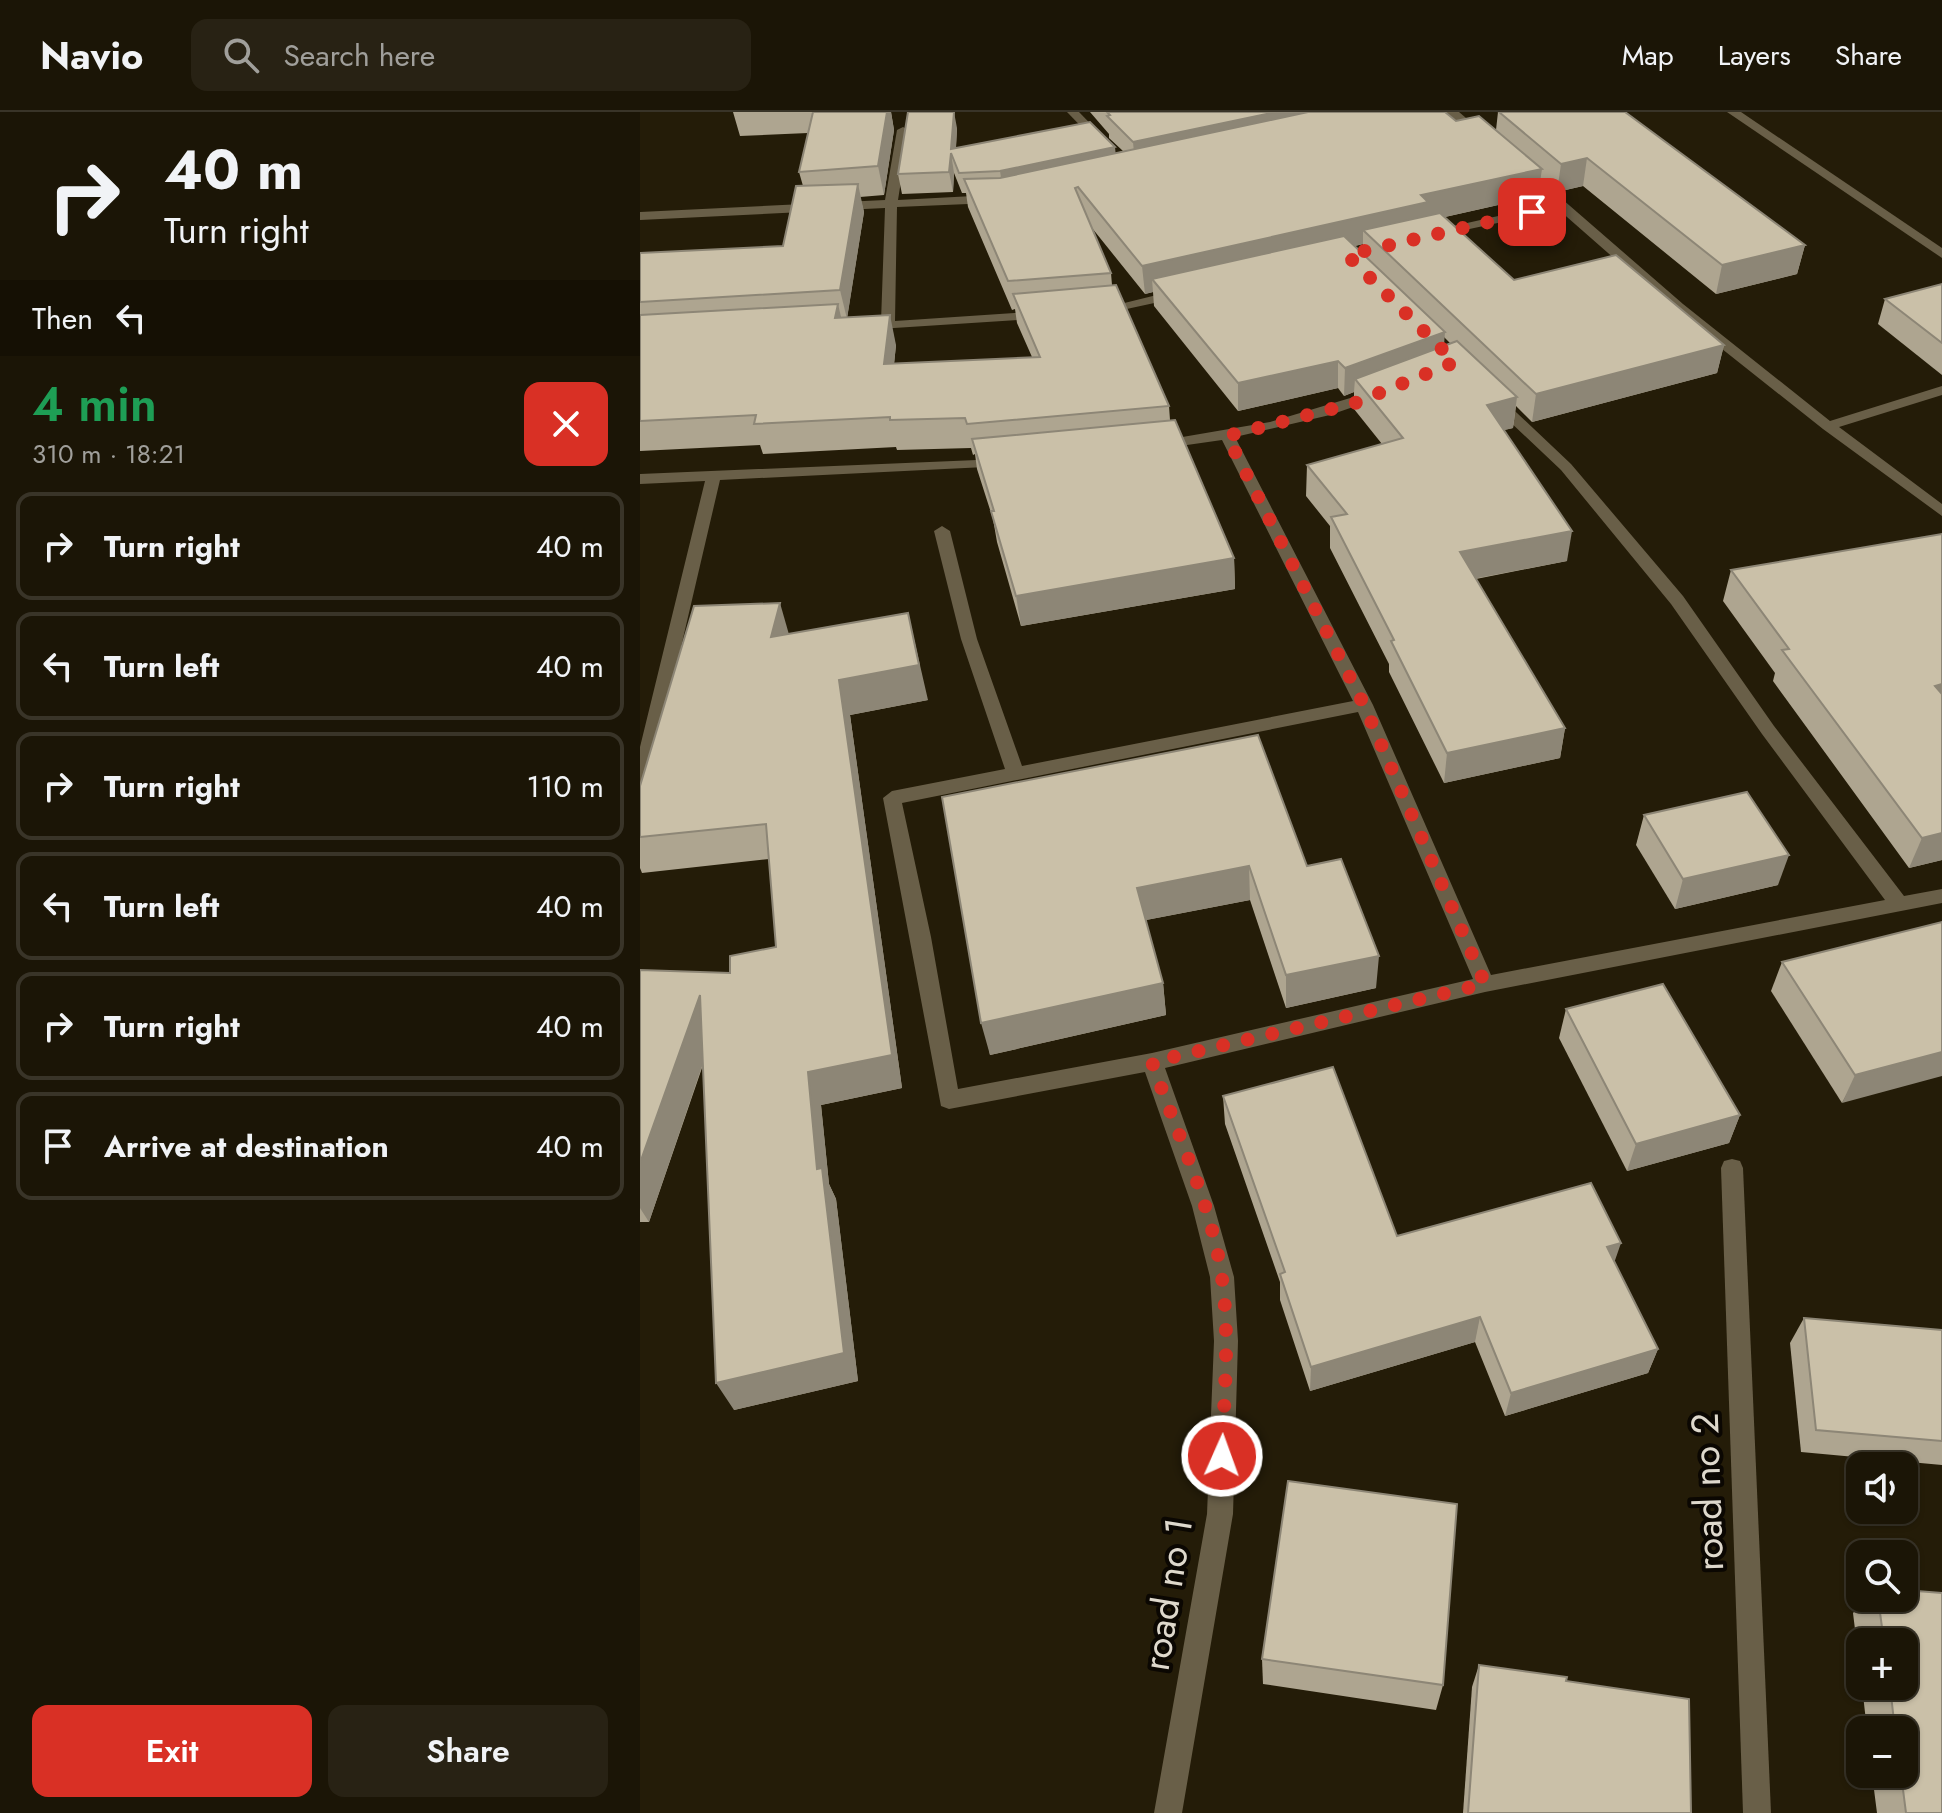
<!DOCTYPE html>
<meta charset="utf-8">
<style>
body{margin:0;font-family:Jost,sans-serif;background:#282214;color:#f1f3f6;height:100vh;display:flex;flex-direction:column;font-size:30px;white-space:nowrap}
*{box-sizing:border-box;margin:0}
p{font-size:26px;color:#a09f9b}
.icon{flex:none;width:44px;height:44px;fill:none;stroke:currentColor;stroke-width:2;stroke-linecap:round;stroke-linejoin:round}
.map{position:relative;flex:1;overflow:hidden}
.details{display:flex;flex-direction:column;background:#1b1506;width:640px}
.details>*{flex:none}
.top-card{background:#1b1506;color:#f1f3f6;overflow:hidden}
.controls{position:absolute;left:1206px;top:1340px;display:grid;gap:16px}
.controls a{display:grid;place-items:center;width:72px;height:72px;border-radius:16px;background:#1b1506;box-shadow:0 2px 6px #0004,0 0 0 2px #393428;font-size:40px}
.pin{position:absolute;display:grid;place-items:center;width:68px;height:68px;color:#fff;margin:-34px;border-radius:16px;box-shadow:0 4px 12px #0006}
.me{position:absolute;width:88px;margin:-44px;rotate:2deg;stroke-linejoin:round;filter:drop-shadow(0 0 6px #0008)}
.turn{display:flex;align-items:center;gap:28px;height:168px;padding:0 32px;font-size:36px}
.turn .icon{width:104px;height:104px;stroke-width:2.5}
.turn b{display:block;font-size:56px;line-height:68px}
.then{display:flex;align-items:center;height:76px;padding:0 32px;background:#0003;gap:16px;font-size:30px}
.round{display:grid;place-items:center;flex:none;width:84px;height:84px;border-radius:16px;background:#282214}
.summary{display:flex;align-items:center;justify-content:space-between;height:136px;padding:0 32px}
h1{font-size:48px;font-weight:600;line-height:60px;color:#1e9e55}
.action{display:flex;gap:16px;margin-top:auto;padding:16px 32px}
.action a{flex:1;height:92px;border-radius:16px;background:#d93025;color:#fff;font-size:32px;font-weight:600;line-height:92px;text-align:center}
.action a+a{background:#282214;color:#f1f3f6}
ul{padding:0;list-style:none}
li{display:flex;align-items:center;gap:24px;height:108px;margin:0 16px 12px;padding:0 16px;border:4px solid #393428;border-radius:16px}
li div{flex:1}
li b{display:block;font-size:30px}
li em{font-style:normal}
header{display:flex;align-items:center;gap:48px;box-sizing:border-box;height:112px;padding:0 40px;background:#1b1506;border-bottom:2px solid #393428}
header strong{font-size:38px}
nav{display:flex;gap:44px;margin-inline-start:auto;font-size:28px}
.search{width:560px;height:72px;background:#282214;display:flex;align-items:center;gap:20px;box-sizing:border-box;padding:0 28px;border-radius:16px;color:#a09f9b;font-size:30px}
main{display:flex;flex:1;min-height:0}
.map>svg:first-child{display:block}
</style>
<header>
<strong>Navio</strong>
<div class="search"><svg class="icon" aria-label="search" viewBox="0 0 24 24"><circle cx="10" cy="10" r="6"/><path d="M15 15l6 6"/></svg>Search here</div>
<nav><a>Map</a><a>Layers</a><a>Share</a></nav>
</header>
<main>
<section class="details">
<div class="top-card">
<div class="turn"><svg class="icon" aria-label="right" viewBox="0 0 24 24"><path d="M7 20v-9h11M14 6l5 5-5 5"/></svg><div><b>40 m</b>Turn right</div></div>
<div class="then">Then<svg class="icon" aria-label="left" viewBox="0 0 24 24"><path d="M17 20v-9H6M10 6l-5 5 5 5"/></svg></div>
</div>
<div class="summary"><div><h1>4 min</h1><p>310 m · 18:21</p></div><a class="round" style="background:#d93025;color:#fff"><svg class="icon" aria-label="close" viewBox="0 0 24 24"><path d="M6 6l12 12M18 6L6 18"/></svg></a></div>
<ul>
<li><svg class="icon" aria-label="right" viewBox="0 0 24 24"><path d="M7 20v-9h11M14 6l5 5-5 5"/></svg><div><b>Turn right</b></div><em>40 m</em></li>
<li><svg class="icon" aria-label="left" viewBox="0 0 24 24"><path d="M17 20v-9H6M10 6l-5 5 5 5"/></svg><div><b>Turn left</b></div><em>40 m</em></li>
<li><svg class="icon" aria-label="right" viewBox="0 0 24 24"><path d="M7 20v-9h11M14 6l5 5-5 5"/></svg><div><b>Turn right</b></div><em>110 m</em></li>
<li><svg class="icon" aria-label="left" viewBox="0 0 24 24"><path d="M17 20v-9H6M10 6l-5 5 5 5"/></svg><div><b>Turn left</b></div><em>40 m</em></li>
<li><svg class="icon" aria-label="right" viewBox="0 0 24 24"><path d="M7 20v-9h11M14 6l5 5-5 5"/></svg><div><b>Turn right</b></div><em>40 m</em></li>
<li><svg class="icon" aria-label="arrive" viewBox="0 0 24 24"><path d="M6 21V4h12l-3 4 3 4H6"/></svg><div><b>Arrive at destination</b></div><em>40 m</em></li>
</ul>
<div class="action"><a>Exit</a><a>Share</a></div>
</section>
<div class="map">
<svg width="1302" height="1701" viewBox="0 0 1302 1701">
<rect width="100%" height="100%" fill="#241c08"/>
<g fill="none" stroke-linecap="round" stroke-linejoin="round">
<g fill="#695f48" fill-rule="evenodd">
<polygon points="427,0 439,0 467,29 467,33 459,33"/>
<polygon points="806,0 819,0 846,23 836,25"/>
<polygon points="1087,0 1101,0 1302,136 1302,146"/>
<polygon points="263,15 269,18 258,88 352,83 358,87 352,91 257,95 255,209 403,199 410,203 408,206 223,218 223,212 241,210 245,96 0,108 0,100 245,88 257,18"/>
<polygon points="876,54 884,54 1043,192 1190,309 1302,274 1302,283 1199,315 1302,392 1302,404 1183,317 1033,198 919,98 787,126 787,120 912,92 876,60"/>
<polygon points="537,178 544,182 542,185 459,203 452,199"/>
<path d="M 737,278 L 742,279 L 742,285 L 690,303 L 595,325 L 733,593 L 851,863 L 1245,788 L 1122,622 L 1031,492 L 921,358 L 849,290 L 847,287 L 854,283 L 859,284 L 931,352 L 1043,484 L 1134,614 L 1264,784 L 1302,777 L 1302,791 L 845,880 L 525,956 L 574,1094 L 594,1165 L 598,1229 L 593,1402 L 542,1701 L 514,1701 L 567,1402 L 574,1229 L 570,1165 L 552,1094 L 505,960 L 309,997 L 301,994 L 243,686 L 252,679 L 365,657 L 321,527 L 294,419 L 302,414 L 310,419 L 337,527 L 382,654 L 713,589 L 582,328 L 519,337 L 512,333 L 519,329 L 630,310 ZM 718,600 L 833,867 L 512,941 L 318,977 L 291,825 L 262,691 Z"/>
<polygon points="361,347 366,348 366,354 80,368 9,672 0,678 0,635 65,369 0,372 0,362"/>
<polygon points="1092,1047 1100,1049 1103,1056 1131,1701 1103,1701 1081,1056 1084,1049"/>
</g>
</g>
<g fill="#aea590" fill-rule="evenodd">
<path d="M 93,0 L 251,0 L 254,18 L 244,83 L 220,85 L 224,100 L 207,206 L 256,233 L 254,252 L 392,245 L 377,211 L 375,197 L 372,198 L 328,95 L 326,81 L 322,81 L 314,61 L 313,80 L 262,82 L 258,62 L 317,16 L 316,36 L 476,41 L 483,39 L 469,26 L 469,22 L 450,0 L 805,0 L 816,9 L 856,18 L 858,0 L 985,0 L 1165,133 L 1157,162 L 1076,182 L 943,74 L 917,80 L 901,66 L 898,84 L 805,105 L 874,168 L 1084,233 L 1077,261 L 892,310 L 876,294 L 873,316 L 864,318 L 927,449 L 836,467 L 925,616 L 920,646 L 804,671 L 749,560 L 749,552 L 690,436 L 690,414 L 666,384 L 667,353 L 742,332 L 714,297 L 714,280 L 704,284 L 698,276 L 598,299 L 514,194 L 513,180 L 505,182 L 452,116 L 471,161 L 472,173 L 529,294 L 530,308 L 594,446 L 595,477 L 381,514 L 357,430 L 353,407 L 337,357 L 335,342 L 333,343 L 331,336 L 257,338 L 256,335 L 123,342 L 120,333 L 0,339 L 0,141 L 143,134 L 163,74 L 159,60 L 168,21 L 100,24 ZM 723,132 L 722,141 L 715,134 ZM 804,225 L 810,231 L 804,234 Z"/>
<polygon points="1302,172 1302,263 1238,212 1245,187"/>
<polygon points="1302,422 1302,748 1269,756 1133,569 1135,561 1083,489 1091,458"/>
<polygon points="149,522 288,588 210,603 262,976 181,993 189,1072 196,1087 218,1269 94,1298 63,953 9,1110 0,1110 0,858 90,861 136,835 129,747 2,761 0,756 0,674"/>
<polygon points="302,685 667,754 736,876 646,896 610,788 506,808 523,871 526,903 350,943"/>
<polygon points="1004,703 1138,773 1035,797 996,733"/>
<polygon points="1302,810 1202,991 1131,879 1142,850"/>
<polygon points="926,897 1100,1003 1089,1031 987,1059 919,926"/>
<polygon points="583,984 757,1124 974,1150 1018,1237 1008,1261 865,1304 835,1230 670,1279 640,1188 640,1170 585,1012"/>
<polygon points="1164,1206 1302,1218 1302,1353 1161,1340 1150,1231"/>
<polygon points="1227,1486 1264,1486 1302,1701 1237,1701 1232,1662 1264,1662 1264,1618 1227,1618 1222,1574 1264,1574 1264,1530 1220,1530 1220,1558 1213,1501"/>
<polygon points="622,1547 803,1573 796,1598 623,1572"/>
<polygon points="839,1553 926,1569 1051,1701 823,1701 832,1575"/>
</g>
<g fill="#8d8676">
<polygon points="247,0 251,0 254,18 244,83 238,54"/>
<polygon points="314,0 317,16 315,51 311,37"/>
<polygon points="636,0 740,0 495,52 493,30"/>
<polygon points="475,35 477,55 363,79 360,59"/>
<polygon points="311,41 314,61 313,80 309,60"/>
<polygon points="947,46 943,74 917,80 921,52"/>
<polygon points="902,57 898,84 787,109 723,118 723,132 521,178 512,167 513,180 505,182 502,154 781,83"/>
<polygon points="218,72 224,100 207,207 200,178"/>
<polygon points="1165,133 1157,162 1076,182 1082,153"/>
<polygon points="198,192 205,222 195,206"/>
<polygon points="250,203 256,233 251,282 244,252"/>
<polygon points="805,220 803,247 715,267 714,280 704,284 705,256"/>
<polygon points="1084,233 1077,261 892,310 896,282"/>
<polygon points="698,249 698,276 598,299 598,271"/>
<polygon points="877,285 873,316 844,323 847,293"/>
<polygon points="932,419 927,449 817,470 820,440"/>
<polygon points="594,446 595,477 381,514 376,484"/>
<polygon points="140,491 150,526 131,525"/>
<polygon points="268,501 288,588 210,603 262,976 181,993 189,1072 196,1087 218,1269 94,1298 76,1271 177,1057 168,960 199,568"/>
<polygon points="1302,572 1302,600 1295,574"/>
<polygon points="925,616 920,646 804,671 807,641"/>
<polygon points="1302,721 1302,748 1269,756 1282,726"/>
<polygon points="1149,743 1138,773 1035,797 1043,767"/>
<polygon points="609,754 610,788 501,809 497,776"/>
<polygon points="739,844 736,876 646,896 646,863"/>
<polygon points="523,871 526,903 350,943 341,911"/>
<polygon points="60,883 75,916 9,1110 0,1096 0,1051"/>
<polygon points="1302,940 1302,964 1202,991 1215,963"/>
<polygon points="1100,1003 1089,1031 987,1059 996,1032"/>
<polygon points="981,1131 972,1157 967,1135"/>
<polygon points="840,1205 835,1230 670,1279 671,1255"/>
<polygon points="1018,1237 1008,1261 865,1304 871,1281"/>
</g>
<g fill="#cac0a8" stroke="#8d8676" stroke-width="2">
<polygon points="173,0 247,0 238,54 159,60"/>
<polygon points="268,0 314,0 311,37 450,10 475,35 360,59 319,61 311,41 309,60 258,62"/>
<polygon points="467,0 636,0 493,30 467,4 470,3"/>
<polygon points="668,0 805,0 816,9 839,4 902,57 781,83 788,90 502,154 438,75 435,76 471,161 368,169 324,67 360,66"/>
<polygon points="859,0 985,0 1165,133 1082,153 947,46 921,52"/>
<polygon points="218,72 200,178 0,190 0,141 143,134 156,74"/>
<polygon points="800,101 874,168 976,143 1084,233 896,282 723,118"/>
<polygon points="704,124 805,220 705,256 698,249 598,271 512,167"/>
<polygon points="1302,172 1302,231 1245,187"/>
<polygon points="476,173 529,294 327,312 325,306 250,308 250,305 114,312 116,303 0,309 0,203 198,192 195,206 250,203 244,252 400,245 373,182"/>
<polygon points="817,229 877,285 847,293 932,419 820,440 925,616 807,641 751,529 754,528 691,405 707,402 667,353 763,326 715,267"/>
<polygon points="535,308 594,446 376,484 351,399 354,399 332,327"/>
<polygon points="1302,422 1302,572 1295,574 1302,582 1302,721 1282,726 1142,538 1149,537 1091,458"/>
<polygon points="140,491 131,525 268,501 279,553 199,568 252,943 168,960 177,1057 182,1056 204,1241 76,1271 60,883 0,1051 0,858 90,861 90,844 136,835 126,712 0,725 0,674 54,494"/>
<polygon points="618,623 667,754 701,747 739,844 646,863 609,754 497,776 523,871 341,911 302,685"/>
<polygon points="1107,680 1149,743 1043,767 1004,703"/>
<polygon points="1302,810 1302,940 1215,963 1142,850"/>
<polygon points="1023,872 1100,1003 996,1032 926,897"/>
<polygon points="693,955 757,1124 951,1071 981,1131 967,1135 1018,1237 871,1281 840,1205 671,1255 640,1162 645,1160 583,984"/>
<polygon points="1164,1206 1302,1218 1302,1329 1176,1318"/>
<polygon points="648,1369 817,1392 803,1573 622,1547"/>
<polygon points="1264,1478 1302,1481 1302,1701 1266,1701 1261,1662 1264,1662 1264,1618 1255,1618 1250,1574 1264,1574 1264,1530 1244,1530 1238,1486 1264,1486"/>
<polygon points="839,1553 927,1565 926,1569 1049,1587 1051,1701 828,1701"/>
</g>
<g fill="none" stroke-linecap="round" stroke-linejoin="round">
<path stroke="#d93025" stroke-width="14" stroke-dasharray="0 25.2" d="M 582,1344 C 584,1285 590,1225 582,1166 C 572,1093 536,1020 512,950 L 845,872 L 724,593 L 587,324 L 715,291 L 815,250 L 707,143 L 892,100"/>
</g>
<g text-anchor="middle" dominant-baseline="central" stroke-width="8" stroke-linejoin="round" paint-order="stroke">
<g font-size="38" fill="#ded8cc" stroke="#0b0702">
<text transform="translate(1067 1380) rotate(-92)">road no 2</text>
<text transform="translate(527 1482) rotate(-81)">road no 1</text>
</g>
</g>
</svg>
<div class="controls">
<a><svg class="icon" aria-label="sound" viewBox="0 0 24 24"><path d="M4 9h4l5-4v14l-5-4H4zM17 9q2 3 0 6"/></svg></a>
<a><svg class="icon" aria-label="search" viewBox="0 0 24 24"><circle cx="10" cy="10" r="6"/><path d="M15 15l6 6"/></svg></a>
<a>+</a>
<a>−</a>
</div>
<div class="pin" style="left:892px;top:100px;background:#d93025"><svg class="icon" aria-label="arrive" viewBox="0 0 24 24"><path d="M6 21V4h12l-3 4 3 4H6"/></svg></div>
<svg class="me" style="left:582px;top:1344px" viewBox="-20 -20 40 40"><circle r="17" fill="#d93025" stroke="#fff" stroke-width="3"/><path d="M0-11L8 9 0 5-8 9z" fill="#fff"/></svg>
</div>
</main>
